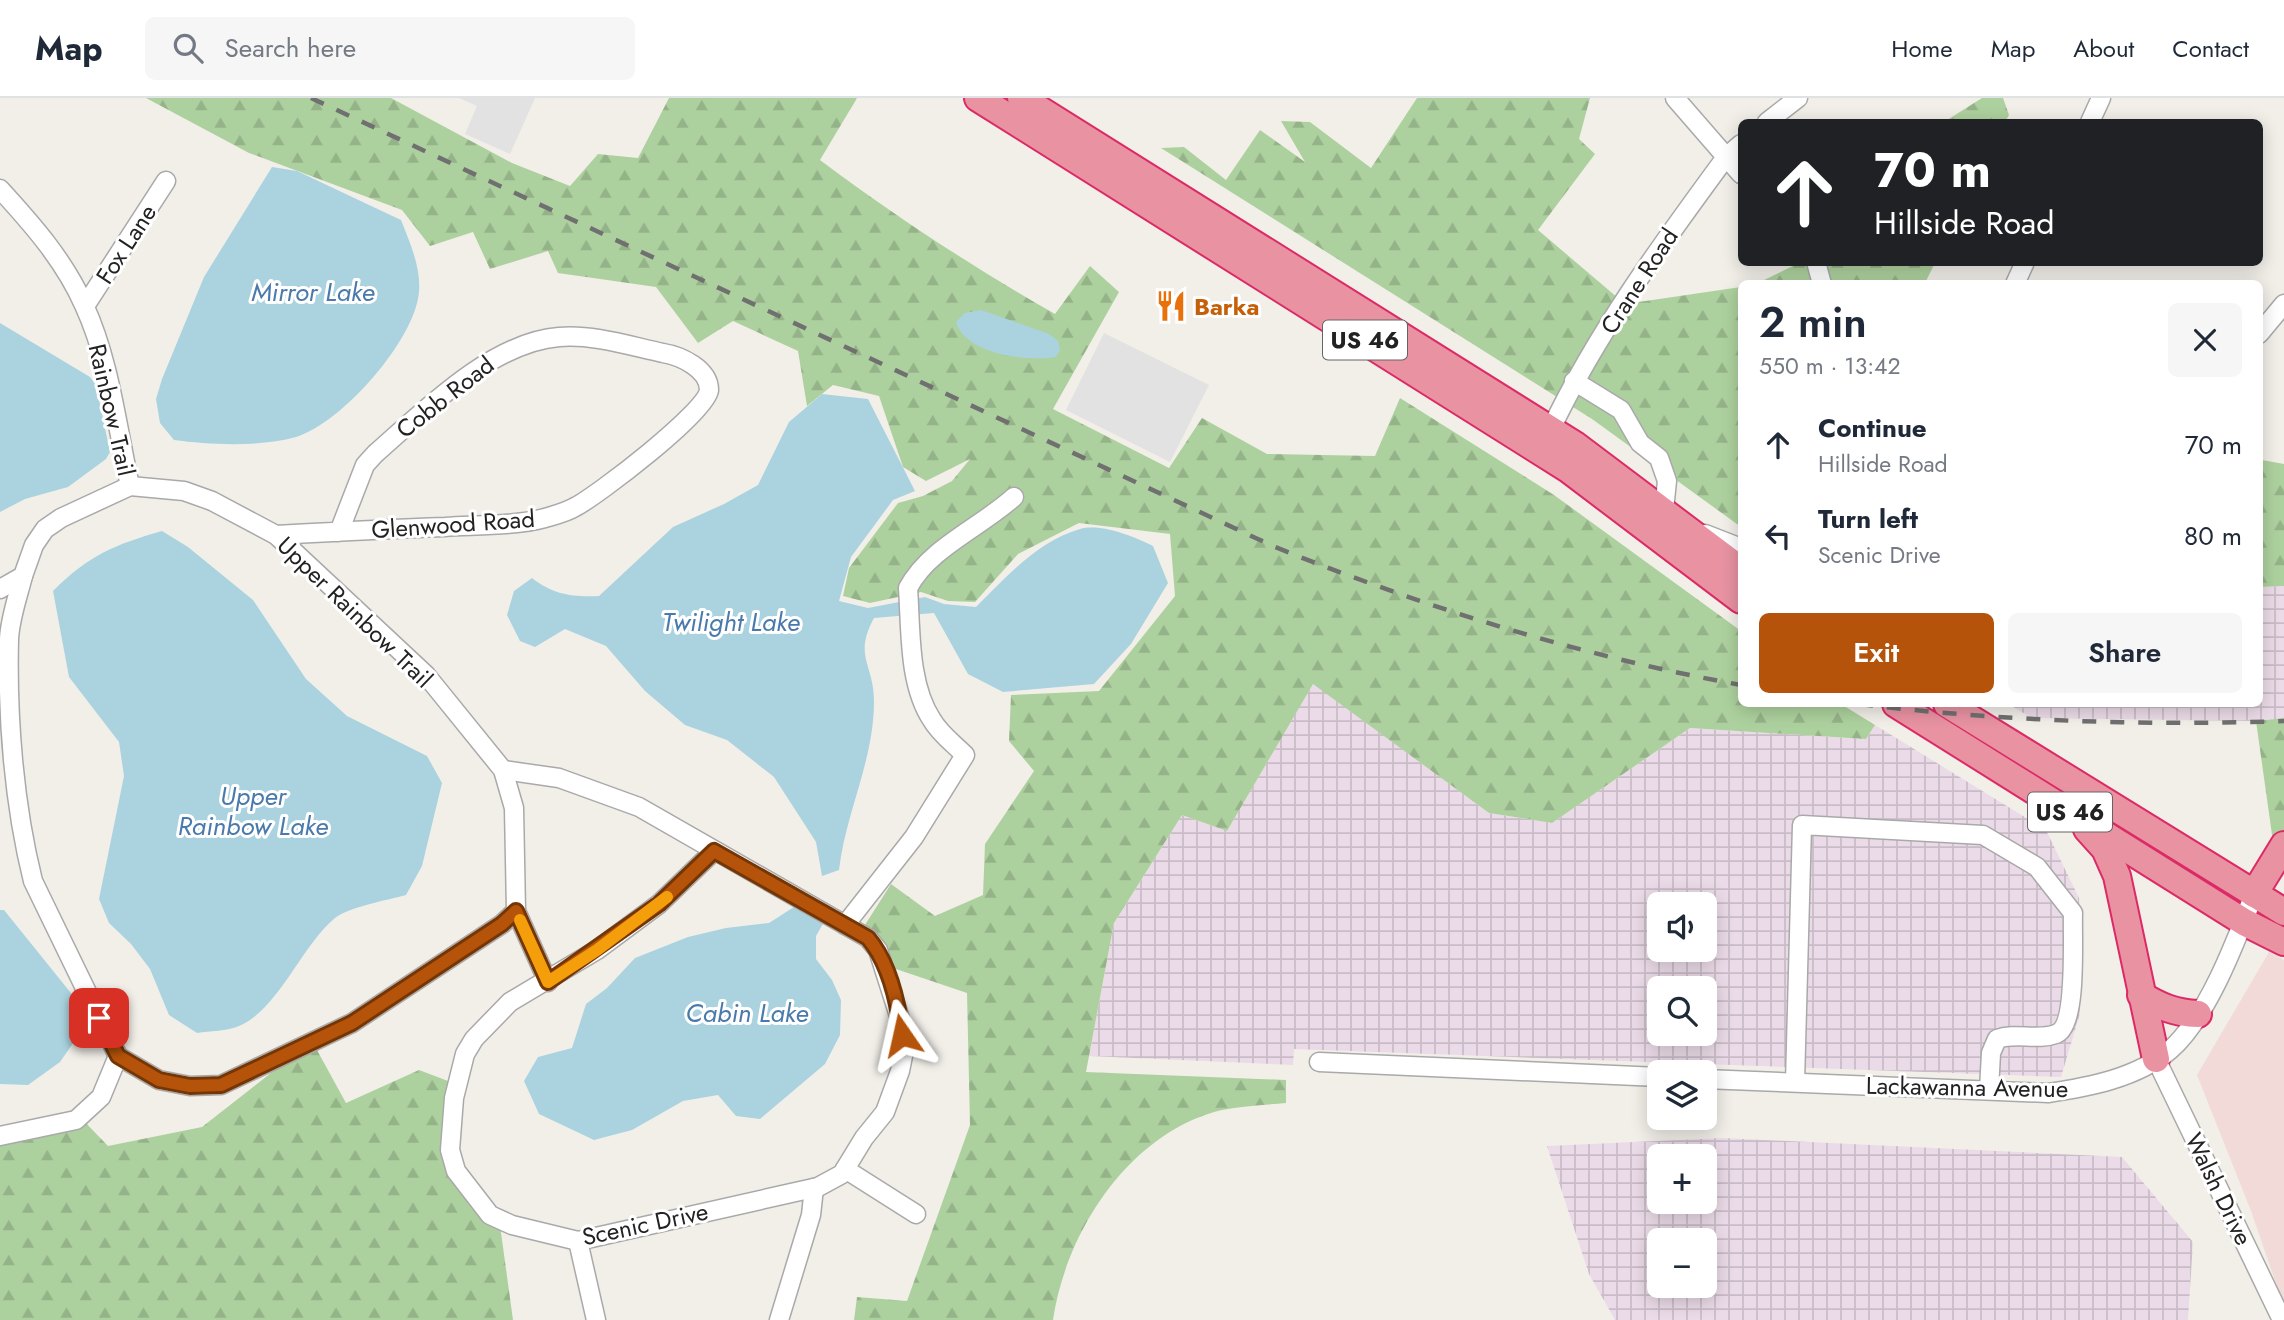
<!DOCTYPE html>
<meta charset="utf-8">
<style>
body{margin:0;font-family:Jost,sans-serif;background:#f6f6f7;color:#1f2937;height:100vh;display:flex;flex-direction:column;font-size:26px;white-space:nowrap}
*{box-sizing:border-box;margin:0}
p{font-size:23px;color:#747a83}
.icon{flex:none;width:38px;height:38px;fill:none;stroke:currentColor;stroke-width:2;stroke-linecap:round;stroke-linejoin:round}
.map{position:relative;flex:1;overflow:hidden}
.sheet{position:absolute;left:1738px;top:182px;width:525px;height:427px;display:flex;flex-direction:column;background:#fff;border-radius:10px;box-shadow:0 4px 18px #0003}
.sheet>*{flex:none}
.banner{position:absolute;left:1738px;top:21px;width:525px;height:147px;border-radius:10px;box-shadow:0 4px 18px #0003;background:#202124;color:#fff;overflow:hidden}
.tools{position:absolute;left:1647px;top:794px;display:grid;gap:14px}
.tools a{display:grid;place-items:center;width:70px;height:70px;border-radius:10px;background:#fff;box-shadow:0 4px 18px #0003;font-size:35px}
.pin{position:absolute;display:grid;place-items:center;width:60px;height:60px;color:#fff;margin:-30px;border-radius:14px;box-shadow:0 4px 10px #0006}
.me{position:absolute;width:77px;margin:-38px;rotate:349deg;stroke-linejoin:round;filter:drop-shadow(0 0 5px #0008)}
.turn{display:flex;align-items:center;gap:24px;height:147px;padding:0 21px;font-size:32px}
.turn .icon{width:91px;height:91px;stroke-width:2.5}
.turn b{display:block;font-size:49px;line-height:60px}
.round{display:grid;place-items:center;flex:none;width:74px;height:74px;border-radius:10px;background:#f6f6f7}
.head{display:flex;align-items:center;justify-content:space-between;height:119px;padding:0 21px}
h1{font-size:42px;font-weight:600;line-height:52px}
.button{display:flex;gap:14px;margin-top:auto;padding:14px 21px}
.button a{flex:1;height:80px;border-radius:10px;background:#b45309;color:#fff;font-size:28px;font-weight:600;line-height:80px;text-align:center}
.button a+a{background:#f6f6f7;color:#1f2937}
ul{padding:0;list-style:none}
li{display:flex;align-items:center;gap:21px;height:91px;padding:0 21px}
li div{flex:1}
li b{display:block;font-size:26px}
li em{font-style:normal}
header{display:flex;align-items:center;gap:42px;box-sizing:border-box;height:98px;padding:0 35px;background:#fff;border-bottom:2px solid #e0e1e3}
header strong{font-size:33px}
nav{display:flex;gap:38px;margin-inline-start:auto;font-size:24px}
.search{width:490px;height:63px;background:#f6f6f7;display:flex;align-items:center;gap:18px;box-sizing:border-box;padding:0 24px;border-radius:10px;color:#747a83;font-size:26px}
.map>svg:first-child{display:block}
</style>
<header>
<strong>Map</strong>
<div class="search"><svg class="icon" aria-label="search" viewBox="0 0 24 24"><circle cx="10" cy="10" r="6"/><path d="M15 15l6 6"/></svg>Search here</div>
<nav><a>Home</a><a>Map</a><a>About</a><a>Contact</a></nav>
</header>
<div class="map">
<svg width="2284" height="1222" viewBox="0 0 2284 1222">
<defs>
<pattern id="industrial-grid" width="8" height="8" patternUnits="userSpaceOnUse" patternTransform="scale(1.75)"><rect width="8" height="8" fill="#ebdbe8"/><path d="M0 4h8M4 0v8" fill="none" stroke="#c9bcc7"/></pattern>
<pattern id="forest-firs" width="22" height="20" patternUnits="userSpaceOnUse" patternTransform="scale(1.75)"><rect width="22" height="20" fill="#add19e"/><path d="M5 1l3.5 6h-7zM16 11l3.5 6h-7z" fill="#95b388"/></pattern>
</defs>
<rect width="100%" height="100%" fill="#f2efe9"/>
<polygon fill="#f2dad9" points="2269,854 2284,862 2284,1209 2251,1113 2197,977"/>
<g fill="url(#industrial-grid)" fill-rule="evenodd">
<polygon points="2284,488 2284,620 2256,623 2032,620 2008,606 2259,606 2259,489"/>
<path d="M 1313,585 L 1489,715 L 1552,725 L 1690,630 L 1866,641 L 1875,627 L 2046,732 L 2079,800 L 2082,887 L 2079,919 L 2061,979 L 1294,951 L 1293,967 L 1089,958 L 1114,825 L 1182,717 L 1227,733 ZM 1659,807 L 1704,807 L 1704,852 L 1659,852 ZM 1659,891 L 1704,891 L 1704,936 L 1659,936 Z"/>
<path d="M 1723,1040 L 2122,1059 L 2193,1144 L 2188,1222 L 1615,1222 L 1589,1176 L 1547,1048 ZM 1659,1059 L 1704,1059 L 1704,1104 L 1659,1104 ZM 1659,1143 L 1704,1143 L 1704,1188 L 1659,1188 Z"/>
</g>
<g fill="url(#forest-firs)">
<path d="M 146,0 L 391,0 L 512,65 L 570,88 L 598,56 L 638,60 L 669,0 L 857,0 L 820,62 C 896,119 973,169 1055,216 L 1090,168 L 1119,194 L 1053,311 L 1169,370 L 1202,320 L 1267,356 L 1375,358 L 1400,300 L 1554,397 L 1741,533 L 1741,606 L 1841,606 L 1875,627 L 1866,641 L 1690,630 L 1552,725 L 1489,715 L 1313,586 L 1227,733 L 1182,717 L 1114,825 L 1086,974 L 1286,982 L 1286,1005 C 1265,1007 1242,1008 1222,1012 C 1130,1034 1066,1133 1053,1222 L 854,1222 L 857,1199 L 907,1203 L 970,1027 L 967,895 L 890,869 L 863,830 L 891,786 L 935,818 L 983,797 L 985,746 L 1034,673 L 1009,643 L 1011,597 L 1099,593 L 1175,498 L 1170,436 L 1079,425 L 1018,456 L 975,504 L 948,503 L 921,494 L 870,505 L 843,498 L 849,470 L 898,405 L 923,398 L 952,383 L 970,361 L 926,383 L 903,369 L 879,298 L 833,287 L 807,308 L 798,253 L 733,223 L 698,245 L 656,189 L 558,175 L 548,153 L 490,171 L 473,134 L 430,148 L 402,112 L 249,55 Z"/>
<polygon points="1417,0 1590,0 1579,41 1595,56 1538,132 1625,206 1741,189 1741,429 1592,321 1161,50 1184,49 1226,82 1260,32 1305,64 1281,23 1310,24 1371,70"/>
<polygon points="1982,0 2003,0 2009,17 2005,24 1944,24"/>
<polygon points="1799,165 1935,165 1925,185 1756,186"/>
<polygon points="2262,362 2284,366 2284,488 2259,489"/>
<polygon points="2284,620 2284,772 2270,764 2275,758 2256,623"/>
<polygon points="312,943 346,1005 419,972 456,986 458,1076 499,1120 513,1222 0,1222 0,1033 81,1020 108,1048 202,1029"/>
</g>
<g fill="#e2e2e2">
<polygon points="459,0 535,0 510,56 465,36 477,8"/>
<polygon points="1104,235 1209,287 1170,364 1066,312"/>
</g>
<g fill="#aad3df">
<path d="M 272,69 L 297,73 L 401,122 C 410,145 421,169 419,194 C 415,242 342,325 296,339 C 260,349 211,347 174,342 L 160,325 L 156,301 L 162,281 L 204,179 Z"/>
<path d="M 981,212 L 1049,236 L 1058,243 L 1060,252 L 1056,259 C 1027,264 965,256 956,224 L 965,215 Z"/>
<polygon points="0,225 90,279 96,287 110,354 106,361 68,389 25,401 0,414"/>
<path d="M 822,296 L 868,301 L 915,393 L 893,402 L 851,459 L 839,503 L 868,510 L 925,499 L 944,506 L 976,509 C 1006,479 1038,443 1080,431 C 1101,425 1135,439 1153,448 L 1168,485 L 1131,546 L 1094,586 L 1003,594 L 968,576 L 934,515 L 874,520 C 853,559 874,565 874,603 C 874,663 846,713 839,772 L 822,778 L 816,744 L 774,679 L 727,642 L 685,627 L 645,593 L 606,548 L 565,531 L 535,549 L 520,543 L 507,517 L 514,493 L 532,480 C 554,497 572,499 599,498 L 673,429 L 724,406 L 758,387 L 789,324 Z"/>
<path d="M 162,433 L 188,449 L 253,502 L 306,581 L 347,618 L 427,658 L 442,685 L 422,768 L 406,797 C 388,802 349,809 335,820 C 302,847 278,912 239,928 C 227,933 210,933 197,935 L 169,917 L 150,871 L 131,846 L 109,825 L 99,801 L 124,678 L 119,644 L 69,579 L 53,493 C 89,457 114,447 162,433 Z"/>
<polygon points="794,809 824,824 816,838 816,861 832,882 841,902 840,937 825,966 760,1021 736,1018 718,997 683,1003 632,1032 594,1042 539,1016 524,983 538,959 572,950 586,906 607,890 635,860 688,839 726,830 769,825"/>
<polygon points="0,812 4,812 83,910 78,938 60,964 28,987 0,986"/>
</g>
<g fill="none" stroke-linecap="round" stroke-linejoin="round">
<defs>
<g id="minor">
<polyline points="1675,0 1741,76"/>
<polyline points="1767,24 1798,0"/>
<polyline points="2090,24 2101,0"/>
<path d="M 0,91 C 32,126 64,162 84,207 C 110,263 117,329 130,388"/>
<polyline points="1816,164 1822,186"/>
<polyline points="2015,186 2025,164"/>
<polyline points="85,208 166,83"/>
<polyline points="2259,236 2284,206"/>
<polyline points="1574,283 1621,312 1640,345 1659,360 1667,383 1664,412"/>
<path d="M 1551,331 C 1597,234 1662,146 1726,59 L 1741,46"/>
<polyline points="1705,436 1741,450"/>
<path d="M 276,437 C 332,434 389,431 445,429 C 478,427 514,428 545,420 C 555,417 567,414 575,409 C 597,398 709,312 709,292 C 709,271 681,258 663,255 C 630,248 593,236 559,239 C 492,244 424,313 375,356 L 365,367 L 339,434"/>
<path d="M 23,478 C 18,498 10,520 9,541 C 7,620 14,707 33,783 L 118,958 L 159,982 L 190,988 L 221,987 L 352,925 L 502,826 L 516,813 L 514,710 L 503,672 L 426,577 L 276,437 L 212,403 L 184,393 L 130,388"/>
<polyline points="0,491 23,478 34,447 45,431 61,420 130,388"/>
<polyline points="503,672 559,680 639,709 868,840 878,852 900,921 904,953 900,973 885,1014 864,1040 842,1076 818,1089 578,1143 512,1127 490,1117 456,1073 450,1052 454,1000 465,956 474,941 510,904 597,852 659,806 714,753"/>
<polyline points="516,813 548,884"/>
<path d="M 845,827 L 914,739 L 965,657 C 954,646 940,636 932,622 C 908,586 911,531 908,490 C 929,450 981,429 1014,399"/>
<polyline points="2156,961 2282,1222"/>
<polyline points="1319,964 1659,979"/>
<path d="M 1704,981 L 2048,995 C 2089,989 2137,980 2170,952 C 2207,920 2236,843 2254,796"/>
<path d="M 1795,984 L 1802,727 L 1983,737 L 2037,769 L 2073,815 C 2072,838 2078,928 2056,936 C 2037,943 2016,934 1997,941 L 1991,955 L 1989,992"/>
<polyline points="0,1038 76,1022 101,999 118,958"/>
<polyline points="845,1071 916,1116"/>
<polyline points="578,1143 596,1222"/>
<polyline points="779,1222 811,1117 814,1090"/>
</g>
<g id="highway">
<polyline points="978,0 1568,371 1741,502"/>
<polyline points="1021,0 1575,347 1741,472"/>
<polyline points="1896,606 2244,824 2284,844"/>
<polyline points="1947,606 2284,814"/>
<polyline points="2087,731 2105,751 2117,778 2156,961"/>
<polyline points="2254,796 2284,747"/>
<path d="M 2141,897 C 2160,909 2176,915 2198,916"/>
</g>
</defs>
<use href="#minor" stroke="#a9a9a9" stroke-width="21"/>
<use href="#highway" stroke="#dc2a67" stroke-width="30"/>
<use href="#minor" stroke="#fff" stroke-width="18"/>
<use href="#highway" stroke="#e892a2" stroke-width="26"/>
<g stroke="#707070" stroke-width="4.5" stroke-dasharray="14 14" stroke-linecap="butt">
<path d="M 311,0 L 1275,449 C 1427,510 1580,558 1741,587"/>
<path d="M 1859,606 C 2001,623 2142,628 2284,623"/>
</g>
</g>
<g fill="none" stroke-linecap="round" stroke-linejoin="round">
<defs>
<path id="route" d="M 99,920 L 118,958 L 159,982 L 190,988 L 221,987 L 352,925 L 502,826 L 516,813 L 548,884 L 659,806 L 714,753 L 868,840 C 890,866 898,904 902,937"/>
</defs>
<use href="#route" stroke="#753606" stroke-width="18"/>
<use href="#route" stroke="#b45309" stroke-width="12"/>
<polyline stroke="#f59e0b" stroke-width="12" points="520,822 548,884 597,852 667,799"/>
</g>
<defs>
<symbol id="restaurant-bare" viewBox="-9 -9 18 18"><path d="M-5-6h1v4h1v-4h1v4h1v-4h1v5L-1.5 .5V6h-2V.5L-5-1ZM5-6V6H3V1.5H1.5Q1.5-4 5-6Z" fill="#e8710a" stroke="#fff" stroke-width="2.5" paint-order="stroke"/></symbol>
</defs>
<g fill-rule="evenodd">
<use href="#restaurant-bare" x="1149" y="186" width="44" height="44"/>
</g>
<g text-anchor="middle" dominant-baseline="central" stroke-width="6" stroke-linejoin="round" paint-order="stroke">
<g fill="#fff" stroke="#646464" stroke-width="2">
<rect x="1323" y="222.5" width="84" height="39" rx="5"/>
<rect x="2028" y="694.5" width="84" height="39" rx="5"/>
</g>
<g font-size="23" font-weight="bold" fill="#222">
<text x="1365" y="242">US 46</text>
<text x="2070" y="714">US 46</text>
</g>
<g font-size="24" fill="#222" stroke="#fff">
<text transform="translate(126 146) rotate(-57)">Fox Lane</text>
<text transform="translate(1639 183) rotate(-57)">Crane Road</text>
<text transform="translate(445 299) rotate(-38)">Cobb Road</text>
<text transform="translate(112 312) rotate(77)">Rainbow Trail</text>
<text transform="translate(453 426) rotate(-4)">Glenwood Road</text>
<text transform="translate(355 514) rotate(44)">Upper Rainbow Trail</text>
<text transform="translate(1967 989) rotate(1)">Lackawanna Avenue</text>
<text transform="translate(2219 1091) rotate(64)">Walsh Drive</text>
<text transform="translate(645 1126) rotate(-12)">Scenic Drive</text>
</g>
<g font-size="24" font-weight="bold" fill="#c56008" stroke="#fff" text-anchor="start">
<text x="1194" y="208">Barka</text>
</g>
<g font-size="26" font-style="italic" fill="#4a7aab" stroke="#fff">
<text x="313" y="194">Mirror Lake</text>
<text x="731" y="524">Twilight Lake</text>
<text x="253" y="698">Upper<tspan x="253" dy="30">Rainbow Lake</tspan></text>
<text x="747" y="915">Cabin Lake</text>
</g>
</g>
</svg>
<div class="tools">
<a><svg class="icon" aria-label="sound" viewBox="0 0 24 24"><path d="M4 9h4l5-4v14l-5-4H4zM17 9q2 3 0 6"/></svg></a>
<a><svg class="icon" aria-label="search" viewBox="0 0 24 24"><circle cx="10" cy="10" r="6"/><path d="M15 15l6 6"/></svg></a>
<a><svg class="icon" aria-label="layers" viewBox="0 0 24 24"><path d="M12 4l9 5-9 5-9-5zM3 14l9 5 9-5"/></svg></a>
<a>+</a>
<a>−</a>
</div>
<div class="pin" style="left:99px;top:920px;background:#d93025"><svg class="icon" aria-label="arrive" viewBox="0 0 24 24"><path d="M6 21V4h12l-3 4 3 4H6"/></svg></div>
<svg class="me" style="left:902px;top:937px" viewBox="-20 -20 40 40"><path d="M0-17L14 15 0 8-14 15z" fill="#b45309" stroke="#fff" stroke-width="4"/></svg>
<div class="banner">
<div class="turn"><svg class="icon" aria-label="ahead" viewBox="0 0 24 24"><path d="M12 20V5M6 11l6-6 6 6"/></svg><div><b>70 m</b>Hillside Road</div></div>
</div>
<section class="sheet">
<div class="head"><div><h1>2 min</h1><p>550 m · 13:42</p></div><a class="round"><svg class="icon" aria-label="close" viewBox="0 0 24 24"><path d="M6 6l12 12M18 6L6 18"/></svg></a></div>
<ul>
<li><svg class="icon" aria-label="ahead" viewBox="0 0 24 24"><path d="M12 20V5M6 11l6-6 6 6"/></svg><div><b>Continue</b><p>Hillside Road</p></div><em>70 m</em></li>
<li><svg class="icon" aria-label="left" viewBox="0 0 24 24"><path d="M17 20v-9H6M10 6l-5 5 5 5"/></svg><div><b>Turn left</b><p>Scenic Drive</p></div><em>80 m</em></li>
</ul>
<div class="button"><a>Exit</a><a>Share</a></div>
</section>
</div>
